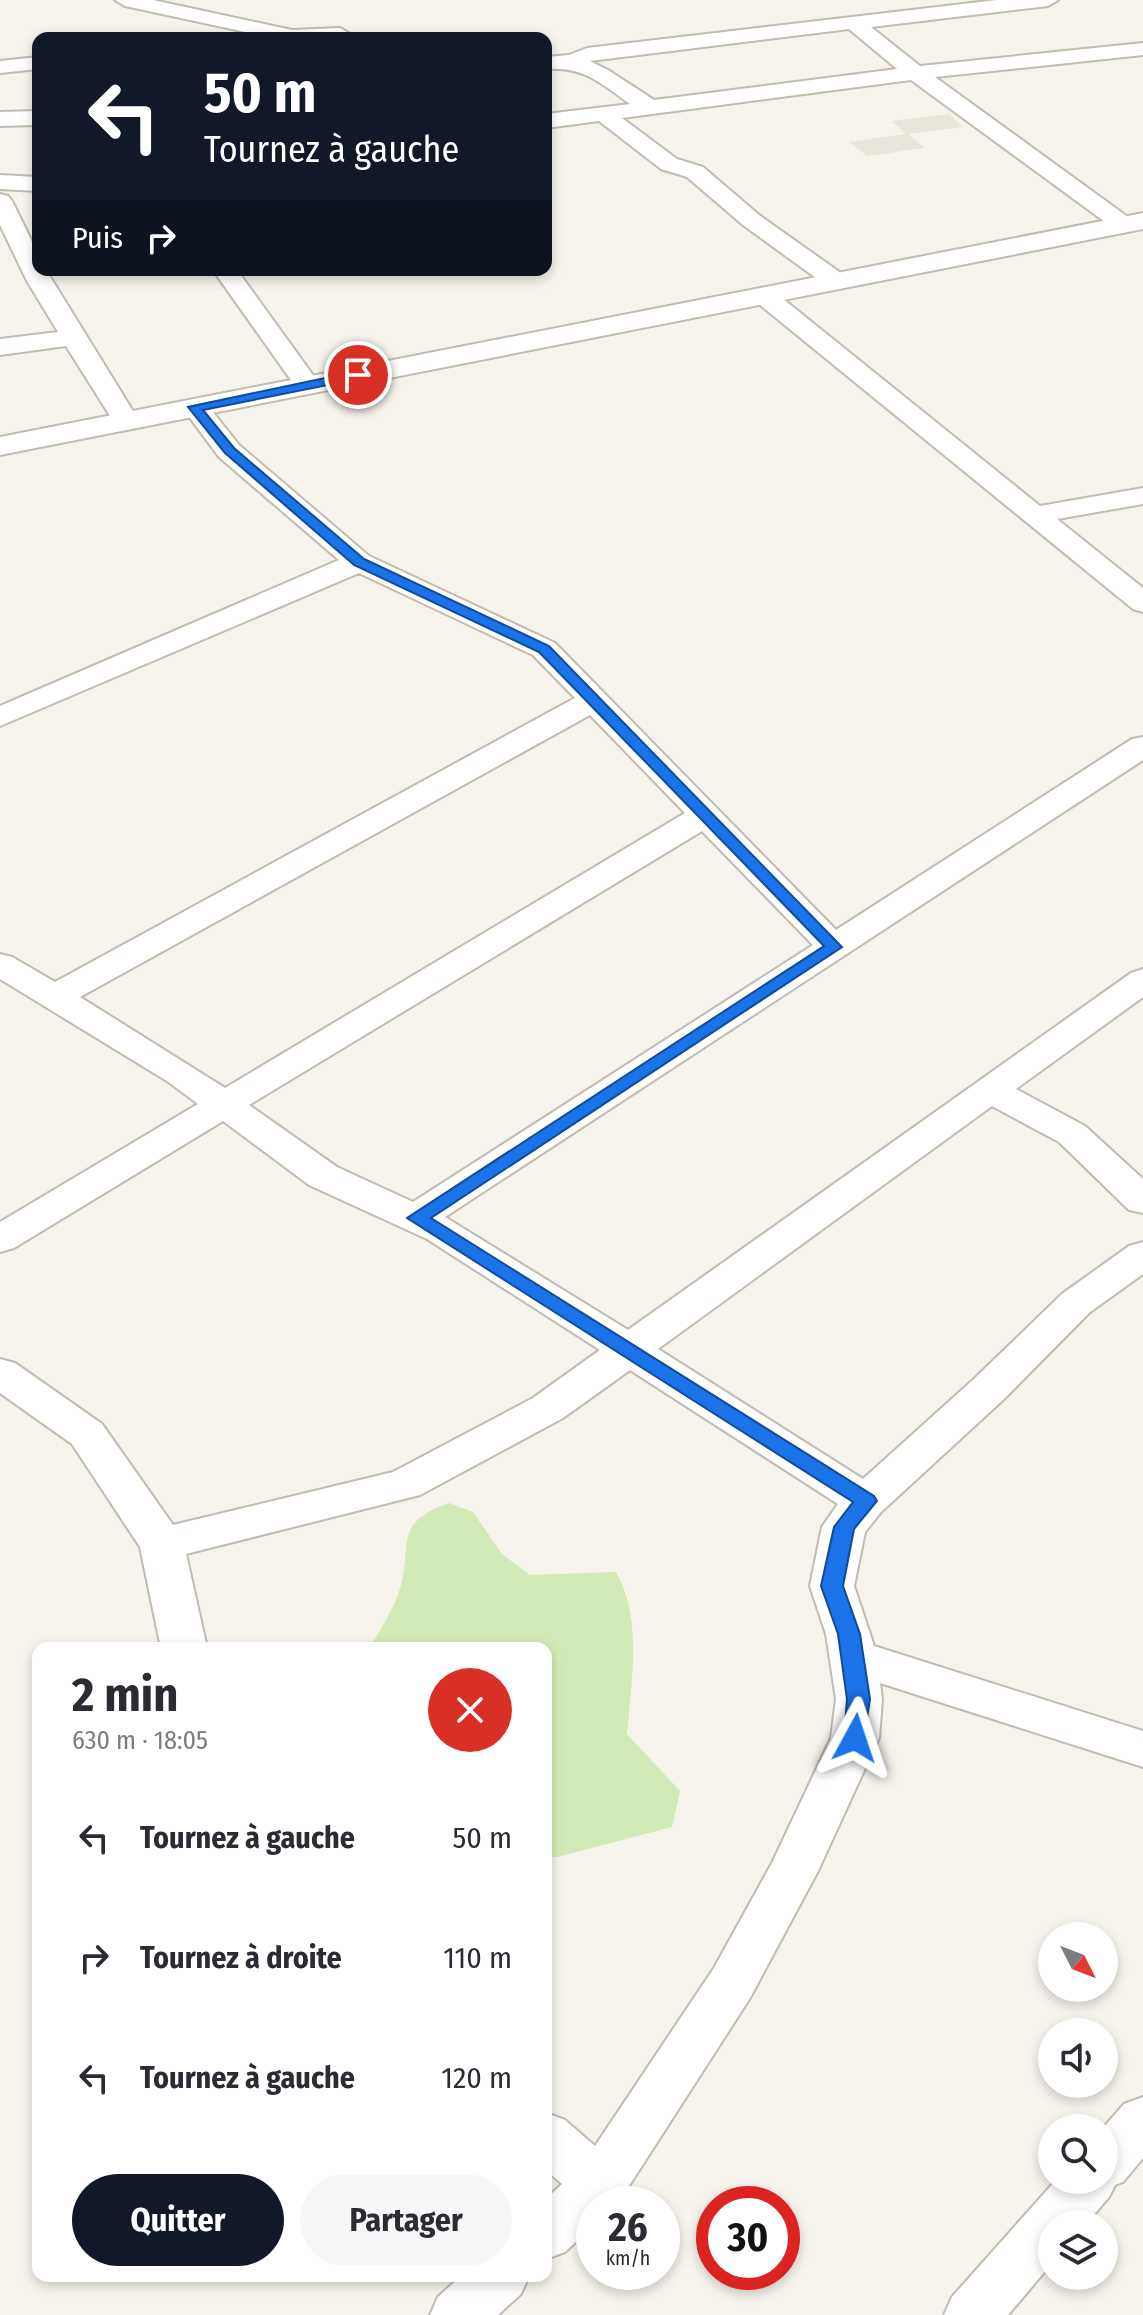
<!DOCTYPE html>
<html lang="fr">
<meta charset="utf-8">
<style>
body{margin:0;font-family:"Fira Sans Condensed",sans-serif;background:#f7f7f7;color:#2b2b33;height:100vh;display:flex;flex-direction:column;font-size:30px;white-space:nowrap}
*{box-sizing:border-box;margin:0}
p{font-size:26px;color:#7c7c81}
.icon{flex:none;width:44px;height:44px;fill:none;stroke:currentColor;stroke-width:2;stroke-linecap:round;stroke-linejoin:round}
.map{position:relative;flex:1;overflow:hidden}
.sheet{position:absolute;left:32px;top:1642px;width:520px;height:640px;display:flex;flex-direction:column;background:#fff;border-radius:16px;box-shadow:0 4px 12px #0003}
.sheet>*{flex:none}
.hud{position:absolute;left:32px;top:32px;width:520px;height:244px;border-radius:16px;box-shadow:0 4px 12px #0003;background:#111827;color:#fff;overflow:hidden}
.needle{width:52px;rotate:132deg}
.buttons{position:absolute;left:1038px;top:1922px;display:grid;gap:16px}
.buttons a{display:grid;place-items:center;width:80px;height:80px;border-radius:50%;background:#fff;box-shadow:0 4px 12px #0003;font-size:40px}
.speed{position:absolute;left:576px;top:2186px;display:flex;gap:16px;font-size:40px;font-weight:700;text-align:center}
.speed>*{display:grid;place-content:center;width:104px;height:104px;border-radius:50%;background:#fff;box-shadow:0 4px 12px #0003;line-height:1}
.speed small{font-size:20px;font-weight:400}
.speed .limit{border:12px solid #d22;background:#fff;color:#111}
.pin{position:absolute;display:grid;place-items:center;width:68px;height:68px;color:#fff;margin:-34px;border:4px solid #fff;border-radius:50%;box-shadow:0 2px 8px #0007}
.me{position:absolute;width:88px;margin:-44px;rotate:5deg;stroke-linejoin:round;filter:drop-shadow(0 0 6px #0008)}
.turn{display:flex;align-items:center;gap:28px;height:168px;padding:0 40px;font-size:36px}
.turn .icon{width:104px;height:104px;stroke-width:2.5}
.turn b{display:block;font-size:56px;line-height:68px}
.then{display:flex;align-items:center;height:76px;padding:0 40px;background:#0003;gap:16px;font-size:30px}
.round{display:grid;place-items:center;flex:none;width:84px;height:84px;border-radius:42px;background:#f7f7f7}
.overview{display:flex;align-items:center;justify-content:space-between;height:136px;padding:0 40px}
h1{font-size:48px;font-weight:700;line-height:60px}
.button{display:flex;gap:16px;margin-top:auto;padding:16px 40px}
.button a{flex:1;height:92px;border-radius:48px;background:#111827;color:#fff;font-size:32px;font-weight:700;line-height:92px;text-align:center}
.button a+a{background:#f7f7f7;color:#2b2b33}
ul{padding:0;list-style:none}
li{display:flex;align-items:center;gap:24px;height:120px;padding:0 40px}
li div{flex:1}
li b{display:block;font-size:30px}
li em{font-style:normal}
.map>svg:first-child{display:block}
</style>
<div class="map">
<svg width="1143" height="2315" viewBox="0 0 1143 2315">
<rect width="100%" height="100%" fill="#f6f3ec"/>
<polygon fill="#eae5da" points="949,114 963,127 908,134 925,148 867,156 849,142 906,134 892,121"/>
<path fill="#d2eab5" d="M 449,1503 L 473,1512 L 502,1554 L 530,1575 L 616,1572 C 643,1619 631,1683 627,1734 L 680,1791 L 672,1827 L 557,1857 L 546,1857 L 546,1648 L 370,1648 C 379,1630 393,1611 399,1592 C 414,1546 390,1524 449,1503 Z"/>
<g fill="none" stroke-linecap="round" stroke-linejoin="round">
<defs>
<g id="minor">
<polygon points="115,0 153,0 292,30 340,28 357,38 273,38 125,6"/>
<path d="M 997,0 L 1058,0 L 1048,6 L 871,27 L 920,66 L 1143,43 L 1143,55 L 935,77 L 1132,220 L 1136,225 L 1132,230 L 1116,230 L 911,80 L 622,118 L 677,159 L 703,167 L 759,215 L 845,276 L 848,281 L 845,286 L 827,286 L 743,225 L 687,177 L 661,169 L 599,121 L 546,128 L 546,114 L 630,104 C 601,83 583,66 546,69 L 546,57 L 569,55 L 587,48 ZM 849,29 L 897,69 L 654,100 L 608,70 L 590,61 Z"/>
<polygon points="38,57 38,69 0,73 0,61"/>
<polygon points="38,111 38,125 0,126 0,112"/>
<polygon points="0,175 38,177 38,191 0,189"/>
<polygon points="0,194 8,196 12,201 38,254 38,270 46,270 139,421 135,427 117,427 66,346 0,355 0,339 58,332 27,281 0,225"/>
<polygon points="213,270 237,270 320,385 316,390 298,390"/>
<polygon points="763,288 772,290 1040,506 1143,488 1143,504 1057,519 1143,588 1143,612 1133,609 754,300 751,295 754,290"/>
<path d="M 195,399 L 204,401 L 239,445 L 369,556 L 555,643 L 836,930 L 1132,739 L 1143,737 L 1143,760 L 445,1217 L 628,1330 L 1131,973 L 1143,969 L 1143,997 L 1016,1089 L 1085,1126 L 1143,1179 L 1143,1213 L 1129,1210 L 1059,1142 L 992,1106 L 658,1349 L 863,1479 L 974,1379 L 1062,1294 L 1129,1246 L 1143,1242 L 1143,1274 L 1090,1312 L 1004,1399 L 881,1512 L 865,1532 L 854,1586 L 874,1646 L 1143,1731 L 1143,1767 L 880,1683 L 882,1699 L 879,1738 L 818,1871 L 750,1998 L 620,2200 L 616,2204 L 594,2204 L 594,2225 L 565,2252 L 546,2259 L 546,2199 L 562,2184 L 546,2170 L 546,2113 L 565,2120 L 595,2146 L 714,1968 L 772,1863 L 831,1738 L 836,1699 L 826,1634 L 810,1586 L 822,1527 L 838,1504 L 630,1370 L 563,1418 L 420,1495 L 186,1554 L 207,1648 L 161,1648 L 140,1547 L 72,1444 L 0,1393 L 0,1359 L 15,1363 L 102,1424 L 173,1525 L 393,1472 L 533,1398 L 600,1350 L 427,1239 L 309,1185 L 223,1121 L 14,1248 L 0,1252 L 0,1222 L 198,1104 L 167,1081 L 0,979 L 0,954 L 12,957 L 55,982 L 575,698 L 533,655 L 359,573 L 0,726 L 0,706 L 339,560 L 219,457 L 182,407 L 186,401 ZM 590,715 L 685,813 L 225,1088 L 80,997 ZM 702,831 L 813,945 L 413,1202 L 337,1167 L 249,1105 Z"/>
<polygon points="1143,2097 1143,2158 1123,2182 1115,2185 1109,2197 1086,2224 1052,2224 1052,2263 1008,2315 944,2315 952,2297 1056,2180 1104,2180 1103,2128 1124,2104"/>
<polygon points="461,2276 529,2276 521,2294 498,2315 430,2315 438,2297"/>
</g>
<polygon id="tertiary" points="1143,213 1143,229 0,455 0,437"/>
</defs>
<use href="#minor" stroke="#c2bbae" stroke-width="4"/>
<use href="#tertiary" stroke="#c2bbae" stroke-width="4"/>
<use href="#minor" fill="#fff" fill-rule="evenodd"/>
<use href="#tertiary" fill="#fff" fill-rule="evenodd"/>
</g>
<polygon fill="#1a73e8" stroke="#114b97" stroke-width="2" points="358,371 364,375 363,378 203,410 234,448 364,559 549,646 842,947 431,1218 874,1496 877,1501 854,1529 843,1586 860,1634 870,1699 863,1744 855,1746 847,1744 844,1738 847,1699 838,1634 821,1586 834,1527 853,1502 407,1218 824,946 539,652 354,565 225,453 188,407"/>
</svg>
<div class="buttons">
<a><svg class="needle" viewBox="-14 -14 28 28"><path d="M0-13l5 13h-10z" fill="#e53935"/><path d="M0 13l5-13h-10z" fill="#7c7c81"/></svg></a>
<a><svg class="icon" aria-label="sound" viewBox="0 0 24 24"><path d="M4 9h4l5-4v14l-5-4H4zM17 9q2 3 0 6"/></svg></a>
<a><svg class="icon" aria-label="search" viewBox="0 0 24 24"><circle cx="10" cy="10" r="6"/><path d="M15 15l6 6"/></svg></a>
<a><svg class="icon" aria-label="layers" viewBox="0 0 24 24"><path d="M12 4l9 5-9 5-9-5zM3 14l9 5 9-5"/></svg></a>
</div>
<div class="speed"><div>26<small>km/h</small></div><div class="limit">30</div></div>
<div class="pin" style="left:358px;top:375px;background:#d93025"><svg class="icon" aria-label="arrive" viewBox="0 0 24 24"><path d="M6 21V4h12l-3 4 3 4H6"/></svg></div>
<svg class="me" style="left:855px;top:1738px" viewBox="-20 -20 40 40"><path d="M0-17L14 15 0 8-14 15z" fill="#1a73e8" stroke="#fff" stroke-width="4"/></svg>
<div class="hud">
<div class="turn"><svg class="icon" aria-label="left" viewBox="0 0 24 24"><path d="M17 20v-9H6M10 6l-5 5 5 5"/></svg><div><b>50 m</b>Tournez à gauche</div></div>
<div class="then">Puis<svg class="icon" aria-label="right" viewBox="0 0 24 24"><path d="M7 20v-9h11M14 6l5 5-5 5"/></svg></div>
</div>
<section class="sheet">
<div class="overview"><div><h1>2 min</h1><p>630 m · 18:05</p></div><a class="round" style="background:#d93025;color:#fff"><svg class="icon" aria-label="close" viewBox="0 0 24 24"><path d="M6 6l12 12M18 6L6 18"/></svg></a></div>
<ul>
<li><svg class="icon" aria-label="left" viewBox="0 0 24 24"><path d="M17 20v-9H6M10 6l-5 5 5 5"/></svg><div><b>Tournez à gauche</b></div><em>50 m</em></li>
<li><svg class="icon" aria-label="right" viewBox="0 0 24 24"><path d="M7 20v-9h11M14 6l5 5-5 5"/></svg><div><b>Tournez à droite</b></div><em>110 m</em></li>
<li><svg class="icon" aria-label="left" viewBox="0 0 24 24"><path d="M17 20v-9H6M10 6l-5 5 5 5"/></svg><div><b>Tournez à gauche</b></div><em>120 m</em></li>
</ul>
<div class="button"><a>Quitter</a><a>Partager</a></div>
</section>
</div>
